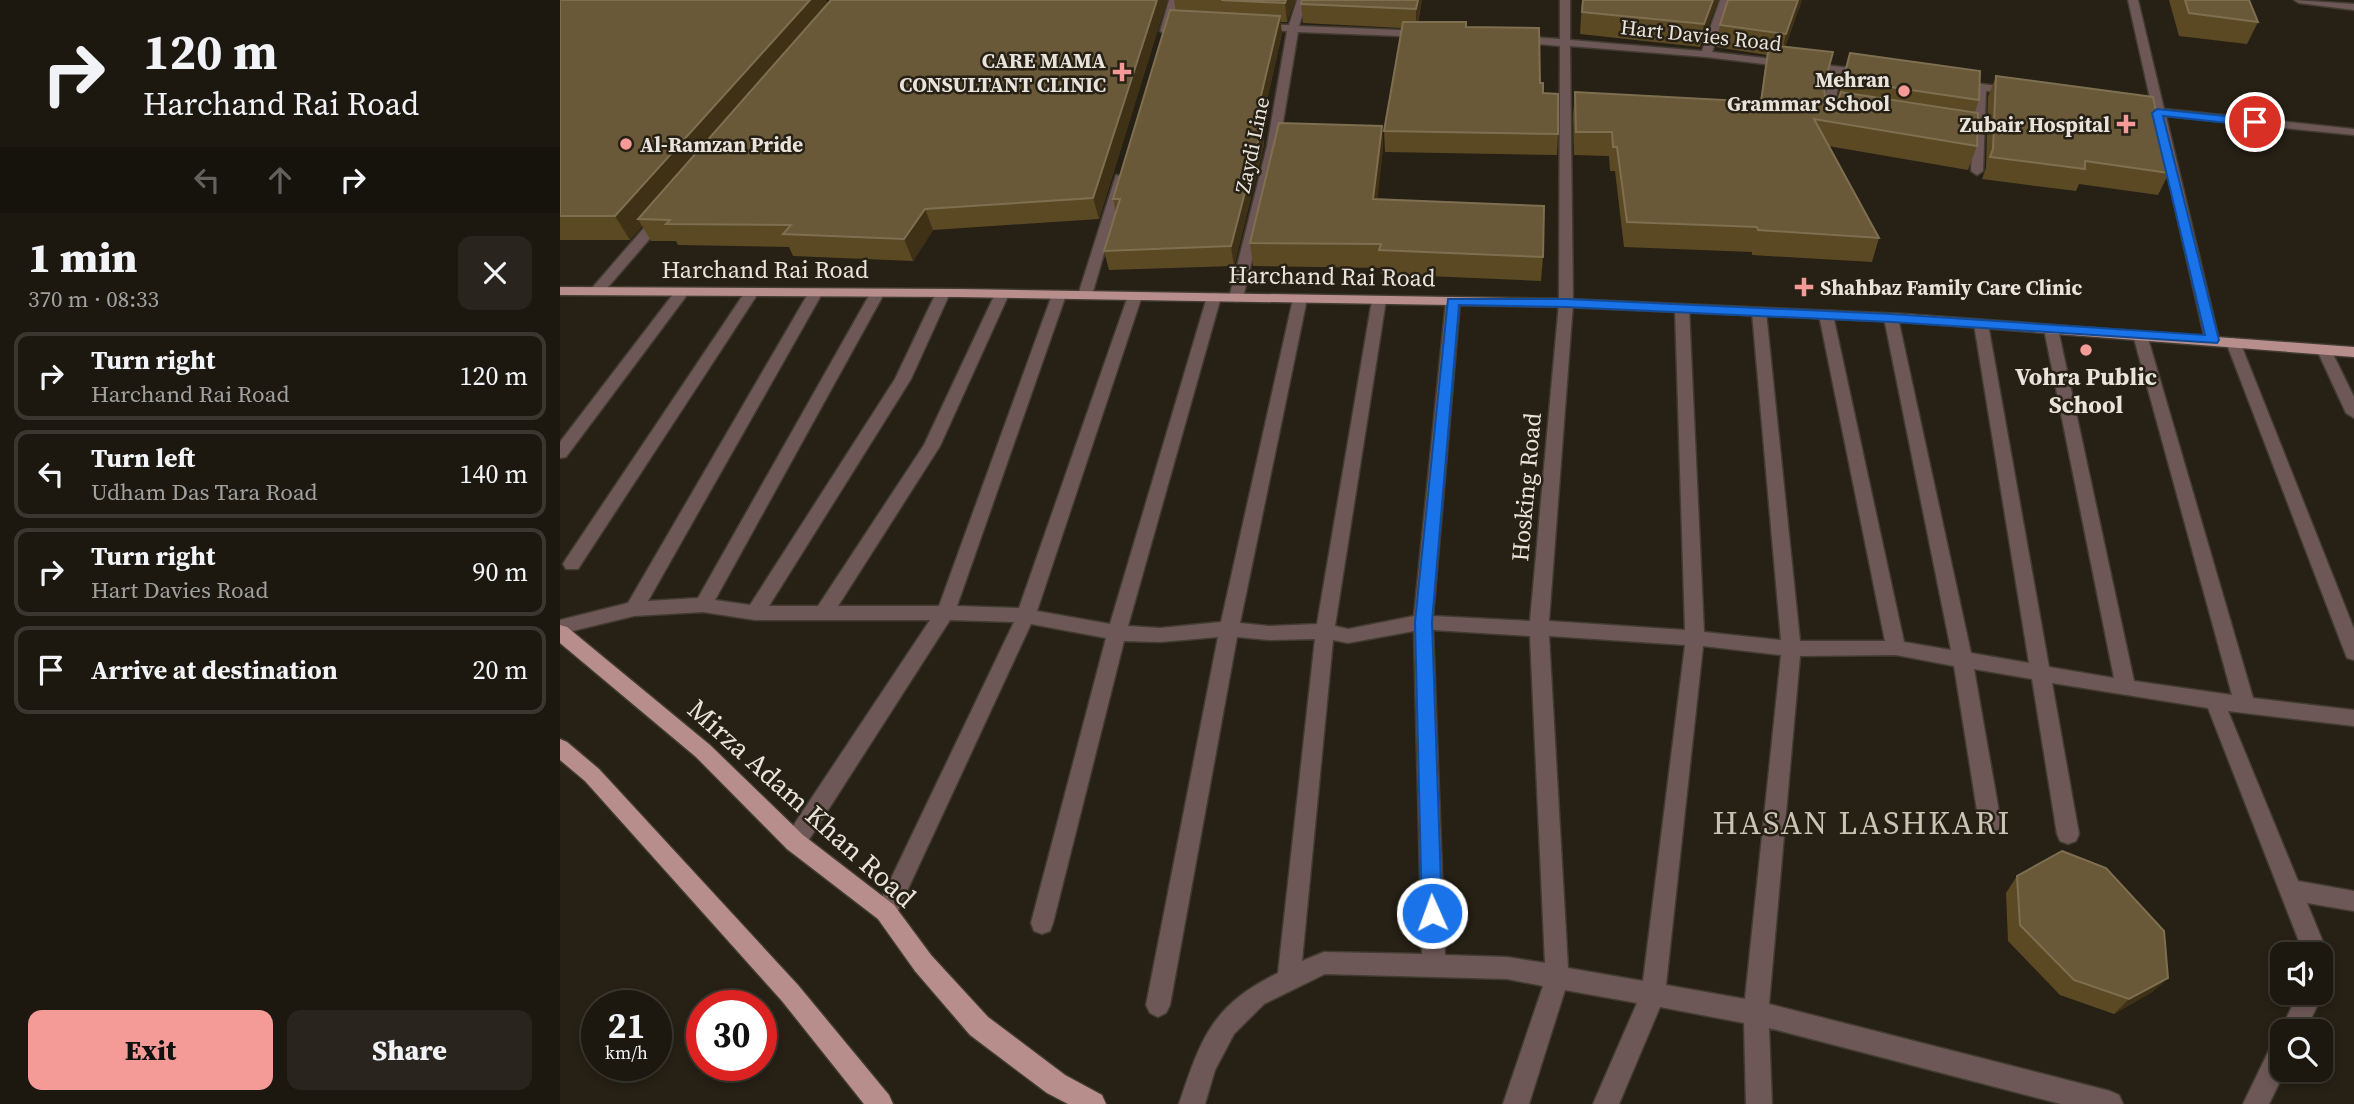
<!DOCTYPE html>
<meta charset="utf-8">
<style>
body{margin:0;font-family:"Source Serif 4",serif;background:#29251e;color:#f1f3f6;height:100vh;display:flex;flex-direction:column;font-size:26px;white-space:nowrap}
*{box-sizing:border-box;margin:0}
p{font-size:23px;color:#a0a09f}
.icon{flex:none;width:38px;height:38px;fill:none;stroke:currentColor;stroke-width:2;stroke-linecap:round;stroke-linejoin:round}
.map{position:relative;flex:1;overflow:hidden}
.side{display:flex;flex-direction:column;background:#1c1810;width:560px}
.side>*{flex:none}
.guide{background:#1c1810;color:#f1f3f6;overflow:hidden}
.fabs{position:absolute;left:1710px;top:942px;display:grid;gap:14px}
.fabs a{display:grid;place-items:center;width:63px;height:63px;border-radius:14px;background:#1c1810;box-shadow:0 4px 10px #0003,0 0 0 2px #3a3730;font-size:35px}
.speed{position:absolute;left:21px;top:990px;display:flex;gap:14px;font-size:35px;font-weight:700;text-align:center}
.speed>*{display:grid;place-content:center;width:91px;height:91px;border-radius:50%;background:#1c1810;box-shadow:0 4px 10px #0003,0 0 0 2px #3a3730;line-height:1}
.speed small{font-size:18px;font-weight:400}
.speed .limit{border:10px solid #d22;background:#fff;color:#111}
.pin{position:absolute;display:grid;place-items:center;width:60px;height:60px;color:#fff;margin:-30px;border:4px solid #fff;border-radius:50%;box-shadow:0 2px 7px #0007}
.me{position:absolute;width:77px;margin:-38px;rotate:358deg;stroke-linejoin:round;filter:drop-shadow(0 0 5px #0008)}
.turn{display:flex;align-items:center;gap:24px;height:147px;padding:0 28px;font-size:32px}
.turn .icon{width:91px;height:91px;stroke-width:2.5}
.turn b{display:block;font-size:49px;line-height:60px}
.lanes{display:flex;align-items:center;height:66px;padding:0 28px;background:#0003;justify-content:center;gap:35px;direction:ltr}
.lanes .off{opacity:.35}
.round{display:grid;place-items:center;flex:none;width:74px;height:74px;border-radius:14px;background:#29251e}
.headline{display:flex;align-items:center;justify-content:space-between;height:119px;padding:0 28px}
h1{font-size:42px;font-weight:800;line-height:52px}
.cta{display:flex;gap:14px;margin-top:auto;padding:14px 28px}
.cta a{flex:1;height:80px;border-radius:14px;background:#f59b97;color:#111;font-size:28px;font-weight:800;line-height:80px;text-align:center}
.cta a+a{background:#29251e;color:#f1f3f6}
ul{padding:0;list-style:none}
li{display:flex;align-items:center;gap:21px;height:88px;margin:0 14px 10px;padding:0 14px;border:4px solid #3a3730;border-radius:14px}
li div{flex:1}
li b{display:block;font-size:26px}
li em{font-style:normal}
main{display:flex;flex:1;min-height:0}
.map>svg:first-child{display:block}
</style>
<main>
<section class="side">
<div class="guide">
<div class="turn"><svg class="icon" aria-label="right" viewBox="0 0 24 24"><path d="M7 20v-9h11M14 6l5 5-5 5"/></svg><div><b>120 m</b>Harchand Rai Road</div></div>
<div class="lanes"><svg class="icon off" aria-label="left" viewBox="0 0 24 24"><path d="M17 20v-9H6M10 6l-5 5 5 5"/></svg><svg class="icon off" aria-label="ahead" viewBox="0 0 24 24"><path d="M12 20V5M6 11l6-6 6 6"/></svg><svg class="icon" aria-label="right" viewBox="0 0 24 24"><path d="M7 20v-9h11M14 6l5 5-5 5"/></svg></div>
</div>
<div class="headline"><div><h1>1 min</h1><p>370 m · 08:33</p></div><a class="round"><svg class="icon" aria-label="close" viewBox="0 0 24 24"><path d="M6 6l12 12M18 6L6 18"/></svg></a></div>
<ul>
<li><svg class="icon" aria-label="right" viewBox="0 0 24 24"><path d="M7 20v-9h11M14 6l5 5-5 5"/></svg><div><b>Turn right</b><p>Harchand Rai Road</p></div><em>120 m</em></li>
<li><svg class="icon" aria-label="left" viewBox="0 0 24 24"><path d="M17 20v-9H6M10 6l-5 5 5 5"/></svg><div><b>Turn left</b><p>Udham Das Tara Road</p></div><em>140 m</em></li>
<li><svg class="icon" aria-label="right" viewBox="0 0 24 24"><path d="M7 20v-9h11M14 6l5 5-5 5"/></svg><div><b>Turn right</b><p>Hart Davies Road</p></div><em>90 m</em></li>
<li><svg class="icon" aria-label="arrive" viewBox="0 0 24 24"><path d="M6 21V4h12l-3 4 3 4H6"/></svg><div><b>Arrive at destination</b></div><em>20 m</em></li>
</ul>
<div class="cta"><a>Exit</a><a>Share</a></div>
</section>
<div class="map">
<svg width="1794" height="1104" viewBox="0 0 1794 1104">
<rect width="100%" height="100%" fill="#262015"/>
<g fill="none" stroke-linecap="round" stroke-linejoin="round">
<defs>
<g id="minor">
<polygon points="609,0 619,0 610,31 605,34 600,31"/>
<polygon points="737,0 747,0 739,26 865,31 870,34 865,37 738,32 719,146 683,298 676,302 669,298 707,146 727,31 697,30 692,27 697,24 729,25"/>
<path d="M 1000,0 L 1010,0 L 1010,40 L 1142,51 L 1160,0 L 1170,0 L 1152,52 L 1308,70 L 1313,73 L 1308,76 L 1281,73 L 1270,127 L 1264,130 L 1258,127 L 1271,72 L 1146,57 L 1010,46 L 1013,303 L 989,621 L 1125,630 L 1115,308 L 1122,304 L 1129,308 L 1144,632 L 1221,640 L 1192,312 L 1199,308 L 1206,312 L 1240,641 L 1325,641 L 1259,315 L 1266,311 L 1273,315 L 1344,642 L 1391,650 L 1324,318 L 1331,314 L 1338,318 L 1411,653 L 1469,663 L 1414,324 L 1421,320 L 1428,324 L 1489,667 L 1554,678 L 1484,329 L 1491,325 L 1498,329 L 1574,681 L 1672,695 L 1573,335 L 1580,331 L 1587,335 L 1693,698 L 1794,710 L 1794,726 L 1668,711 L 1738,881 L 1794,891 L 1794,911 L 1747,903 L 1768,954 L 1760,963 L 1760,954 L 1744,954 L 1648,708 L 1492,683 L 1519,834 L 1516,841 L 1508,844 L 1500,841 L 1497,834 L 1472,679 L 1414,669 L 1441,823 L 1438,830 L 1430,832 L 1422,830 L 1419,823 L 1394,666 L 1336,655 L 1240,656 L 1209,1004 L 1550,1091 L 1559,1095 L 1563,1104 L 1501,1104 L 1209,1028 L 1212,1104 L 1186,1104 L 1184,1023 L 1100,1007 L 1059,1104 L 1033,1104 L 1077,1003 L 1005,990 L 969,1104 L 943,1104 L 983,986 L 947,979 L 765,974 L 704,1004 L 674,1034 L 655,1070 L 645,1104 L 619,1104 C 641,1038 652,1005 718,973 L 755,639 L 709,640 L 677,637 L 610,1005 L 606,1013 L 598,1017 L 590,1013 L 586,1005 L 658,637 L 600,642 L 564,641 L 493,923 L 490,931 L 482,934 L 474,931 L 471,923 L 546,638 L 471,624 L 334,919 L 326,923 L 318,919 L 315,912 L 454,622 L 390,620 L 243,849 L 235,852 L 227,849 L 224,842 L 227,835 L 370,620 L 195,620 L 143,612 L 74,616 L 0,634 L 0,620 L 68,603 L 249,292 L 256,288 L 263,292 L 88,601 L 138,598 L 311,292 L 313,289 L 323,289 L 325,292 L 155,600 L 190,605 L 335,379 L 376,293 L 383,289 L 388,290 L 390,293 L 351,379 L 209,606 L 258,606 L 364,445 L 435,294 L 442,290 L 449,294 L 380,446 L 278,606 L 379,606 L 492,295 L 499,291 L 506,295 L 397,606 L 459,608 L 568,296 L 575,292 L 582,296 L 477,611 L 550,624 L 647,297 L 654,293 L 661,297 L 568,626 L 600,628 L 661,622 L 733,299 L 740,295 L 747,299 L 680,623 L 709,626 L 757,624 L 812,300 L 819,296 L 826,300 L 775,626 L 788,629 L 854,616 L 886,301 L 893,297 L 900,301 L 873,616 L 970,621 L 999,303 L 1000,46 L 956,42 L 951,39 L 956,36 L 1000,39 ZM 873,630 L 970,636 L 985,963 L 947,957 L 885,955 ZM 854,631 L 862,954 L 764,952 L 742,961 L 773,640 L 788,643 ZM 989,636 L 1125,645 L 1083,981 L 1008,968 ZM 1143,646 L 1221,655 L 1185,999 L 1106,985 Z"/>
<polygon points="1568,0 1578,0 1604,109 1794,129 1794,135 1606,116 1659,340 1652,344 1645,340 1594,114 1569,109 1575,106 1592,107"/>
<polygon points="1734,0 1794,4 1794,10 1739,3"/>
<polygon points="1398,81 1454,88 1460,91 1454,94 1426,91 1423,171 1417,175 1411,171 1415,89 1394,86 1394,82"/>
<polygon points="556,175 566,178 532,295 525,299 520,298 518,295"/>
<polygon points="101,213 106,214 106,220 42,294 32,294 32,288 96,214"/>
<polygon points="122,288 127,289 127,295 6,457 0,458 0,442 117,289"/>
<polygon points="192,288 199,292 18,569 6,569 3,564 6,559 185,292"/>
<polygon points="1673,338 1680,342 1794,629 1794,660 1787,658 1785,653 1666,342"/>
<polygon points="1764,345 1771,350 1794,397 1794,418 1786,413 1757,350"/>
<polygon points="1760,984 1764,992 1745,1031 1722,1031 1722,1036 1720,1031 1739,992 1760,992"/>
<polygon points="1722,1039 1722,1069 1726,1069 1709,1104 1683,1104 1713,1042"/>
</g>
<g id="major">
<polygon points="0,287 399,289 1006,299 1344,314 1794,347 1794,357 1344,322 1006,307 399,297 0,295"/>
<polygon points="0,625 7,627 150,745 243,835 334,905 371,955 428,1017 505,1075 542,1095 546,1104 508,1104 487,1093 410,1035 355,971 318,919 227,849 136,757 0,643"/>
<polygon points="0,739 7,742 39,769 238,985 329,1095 333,1104 304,1104 222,1001 25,781 0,760"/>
</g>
</defs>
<use href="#minor" stroke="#413b31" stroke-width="3"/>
<use href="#major" stroke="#413b31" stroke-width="3"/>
<use href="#minor" fill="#6d5857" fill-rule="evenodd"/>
<use href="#major" fill="#b88e8d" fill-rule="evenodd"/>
</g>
<g fill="#5b4924">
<polygon points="0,0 266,0 268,4 607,0 539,219 373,230 353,261 233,256 229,247 118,245 116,241 91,241 82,226 70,240 0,240"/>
<polygon points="614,0 735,0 727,22 720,22 722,33 701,127 702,127 704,145 674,266 549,270 544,251 556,213 553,199 616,11"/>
<polygon points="862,0 858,22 906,27 980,83 998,134 997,155 825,152 824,131 842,28 743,23 741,4"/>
<polygon points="1022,0 1158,0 1140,47 1020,34"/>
<polygon points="1168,0 1242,0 1225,47 1264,87 1266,108 1275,108 1290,53 1419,100 1415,112 1417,146 1408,170 1268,146 1319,238 1312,262 1192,255 1192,252 1064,247 1055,171 1050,171 1049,156 1014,155 1013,116 1015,92 1200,102 1207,55 1156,47 1160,25"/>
<polygon points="1609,0 1689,0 1698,22 1687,44 1619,36"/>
<polygon points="1436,76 1609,173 1598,195 1519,184 1516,191 1422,179 1426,168 1428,97"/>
<polygon points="822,126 823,148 817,199 983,257 981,281 821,274 820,268 693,266 690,243"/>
<polygon points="1457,876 1608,978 1592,992 1554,1014 1500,995 1448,941 1446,893"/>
</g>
<g fill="#3f3116">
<polygon points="250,0 266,0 270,9 78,219 82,226 70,240 55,216"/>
<polygon points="597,0 607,0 539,219 533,198"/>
<polygon points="726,0 735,0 727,22 725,3"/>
<polygon points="858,0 862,0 856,28 856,9"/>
<polygon points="1153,0 1158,0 1140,47 1144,24"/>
<polygon points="1238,0 1242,0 1221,57 1226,34"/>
<polygon points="720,16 722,33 697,144 694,125"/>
<polygon points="822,126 823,148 815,222 813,199"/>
<polygon points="702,127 704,145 674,266 671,246"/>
<polygon points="365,209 373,230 353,261 344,239"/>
<polygon points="1608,978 1592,992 1554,1014 1569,999"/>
</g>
<g fill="#6a5938" stroke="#7e6f51" stroke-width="2">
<polygon points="0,0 250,0 55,216 0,216"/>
<polygon points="271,0 597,0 533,198 365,209 344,239 223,234 231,225 106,224 110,220 78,219"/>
<polygon points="661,0 726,0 725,3"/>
<polygon points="742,0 858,0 856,9 741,4"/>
<polygon points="1023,0 1153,0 1144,24 1022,12"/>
<polygon points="1168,0 1238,0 1226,34 1160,25"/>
<polygon points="1625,0 1689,0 1698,22 1629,13"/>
<polygon points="610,10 720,16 694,125 702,127 671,246 544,251 560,199 553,199"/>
<polygon points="843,22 906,22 906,27 979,28 980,83 983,83 983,93 998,94 998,134 824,131"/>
<polygon points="1209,45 1273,52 1264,85 1266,108 1275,108 1281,92 1418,113 1417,146 1254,119 1319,238 1198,230 1197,227 1067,222 1057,147 1053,147 1052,132 1016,132 1015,92 1201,102"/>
<polygon points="1290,53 1420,71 1419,100 1283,80"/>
<polygon points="1436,76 1593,97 1609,173 1525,161 1525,169 1430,157 1433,149"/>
<polygon points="719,123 822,126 813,199 984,206 983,257 819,250 821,244 690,243"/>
<polygon points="1502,851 1546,868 1604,931 1608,978 1569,999 1514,980 1460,925 1457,876"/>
</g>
<polygon fill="#1a73e8" stroke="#114b97" stroke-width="2" points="1597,109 1695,119 1701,122 1695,126 1603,116 1659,340 1657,343 1331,322 1006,307 899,305 872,622 882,913 879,920 872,923 865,920 862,913 855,622 888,299 1006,299 1331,314 1645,335 1592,113"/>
<g fill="#f59b97" stroke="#262015" stroke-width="2.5">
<path d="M558.5 61.5h7v7h7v7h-7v7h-7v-7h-7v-7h7z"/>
<circle cx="1344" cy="91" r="7"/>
<path d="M1562.5 113.5h7v7h7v7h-7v7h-7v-7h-7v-7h7z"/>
<circle cx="66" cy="144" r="7"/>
<path d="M1240.5 276.5h7v7h7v7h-7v7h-7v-7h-7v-7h7z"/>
<circle cx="1526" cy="350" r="7"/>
</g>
<g text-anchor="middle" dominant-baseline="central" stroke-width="5" stroke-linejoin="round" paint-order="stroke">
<g font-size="21" fill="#e8e4dc" stroke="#262015">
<text transform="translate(1141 35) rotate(6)">Hart Davies Road</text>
<text transform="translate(692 145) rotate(-78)">Zaydi Line</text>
</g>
<g font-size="21" font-weight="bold" fill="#e8e4dc" stroke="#262015" text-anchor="end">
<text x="546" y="60">CARE MAMA<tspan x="546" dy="24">CONSULTANT CLINIC</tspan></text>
<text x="1330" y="79">Mehran<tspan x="1330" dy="24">Grammar School</tspan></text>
<text x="1550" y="124">Zubair Hospital</text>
<text x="80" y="144" text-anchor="start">Al-Ramzan Pride</text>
<text x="1260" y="287" text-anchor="start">Shahbaz Family Care Clinic</text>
</g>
<g font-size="24" fill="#e8e4dc" stroke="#262015">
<text x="205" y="269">Harchand Rai Road</text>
<text transform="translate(772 276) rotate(1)">Harchand Rai Road</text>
<text transform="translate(966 487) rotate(-85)">Hosking Road</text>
</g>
<g font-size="24" font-weight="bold" fill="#e8e4dc" stroke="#262015">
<text x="1526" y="376">Vohra Public<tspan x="1526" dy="28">School</tspan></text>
</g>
<g font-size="28" fill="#e8e4dc" stroke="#262015">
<text transform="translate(242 803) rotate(42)">Mirza Adam Khan Road</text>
</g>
<g font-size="32" letter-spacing="2" fill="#cbc3b4" stroke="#262015">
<text x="1302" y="823">HASAN LASHKARI</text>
</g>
</g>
</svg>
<div class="fabs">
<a><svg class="icon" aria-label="sound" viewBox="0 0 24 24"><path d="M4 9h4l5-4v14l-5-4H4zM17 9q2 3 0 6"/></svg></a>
<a><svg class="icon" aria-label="search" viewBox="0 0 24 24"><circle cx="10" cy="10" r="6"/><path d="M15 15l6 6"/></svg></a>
</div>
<div class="speed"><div>21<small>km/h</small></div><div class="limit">30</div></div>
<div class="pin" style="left:1695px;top:122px;background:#d93025"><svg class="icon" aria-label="arrive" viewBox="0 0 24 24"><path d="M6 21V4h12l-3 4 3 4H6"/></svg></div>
<svg class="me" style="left:872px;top:913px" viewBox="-20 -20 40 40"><circle r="17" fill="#1a73e8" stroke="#fff" stroke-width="3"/><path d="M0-11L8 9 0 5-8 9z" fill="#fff"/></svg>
</div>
</main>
